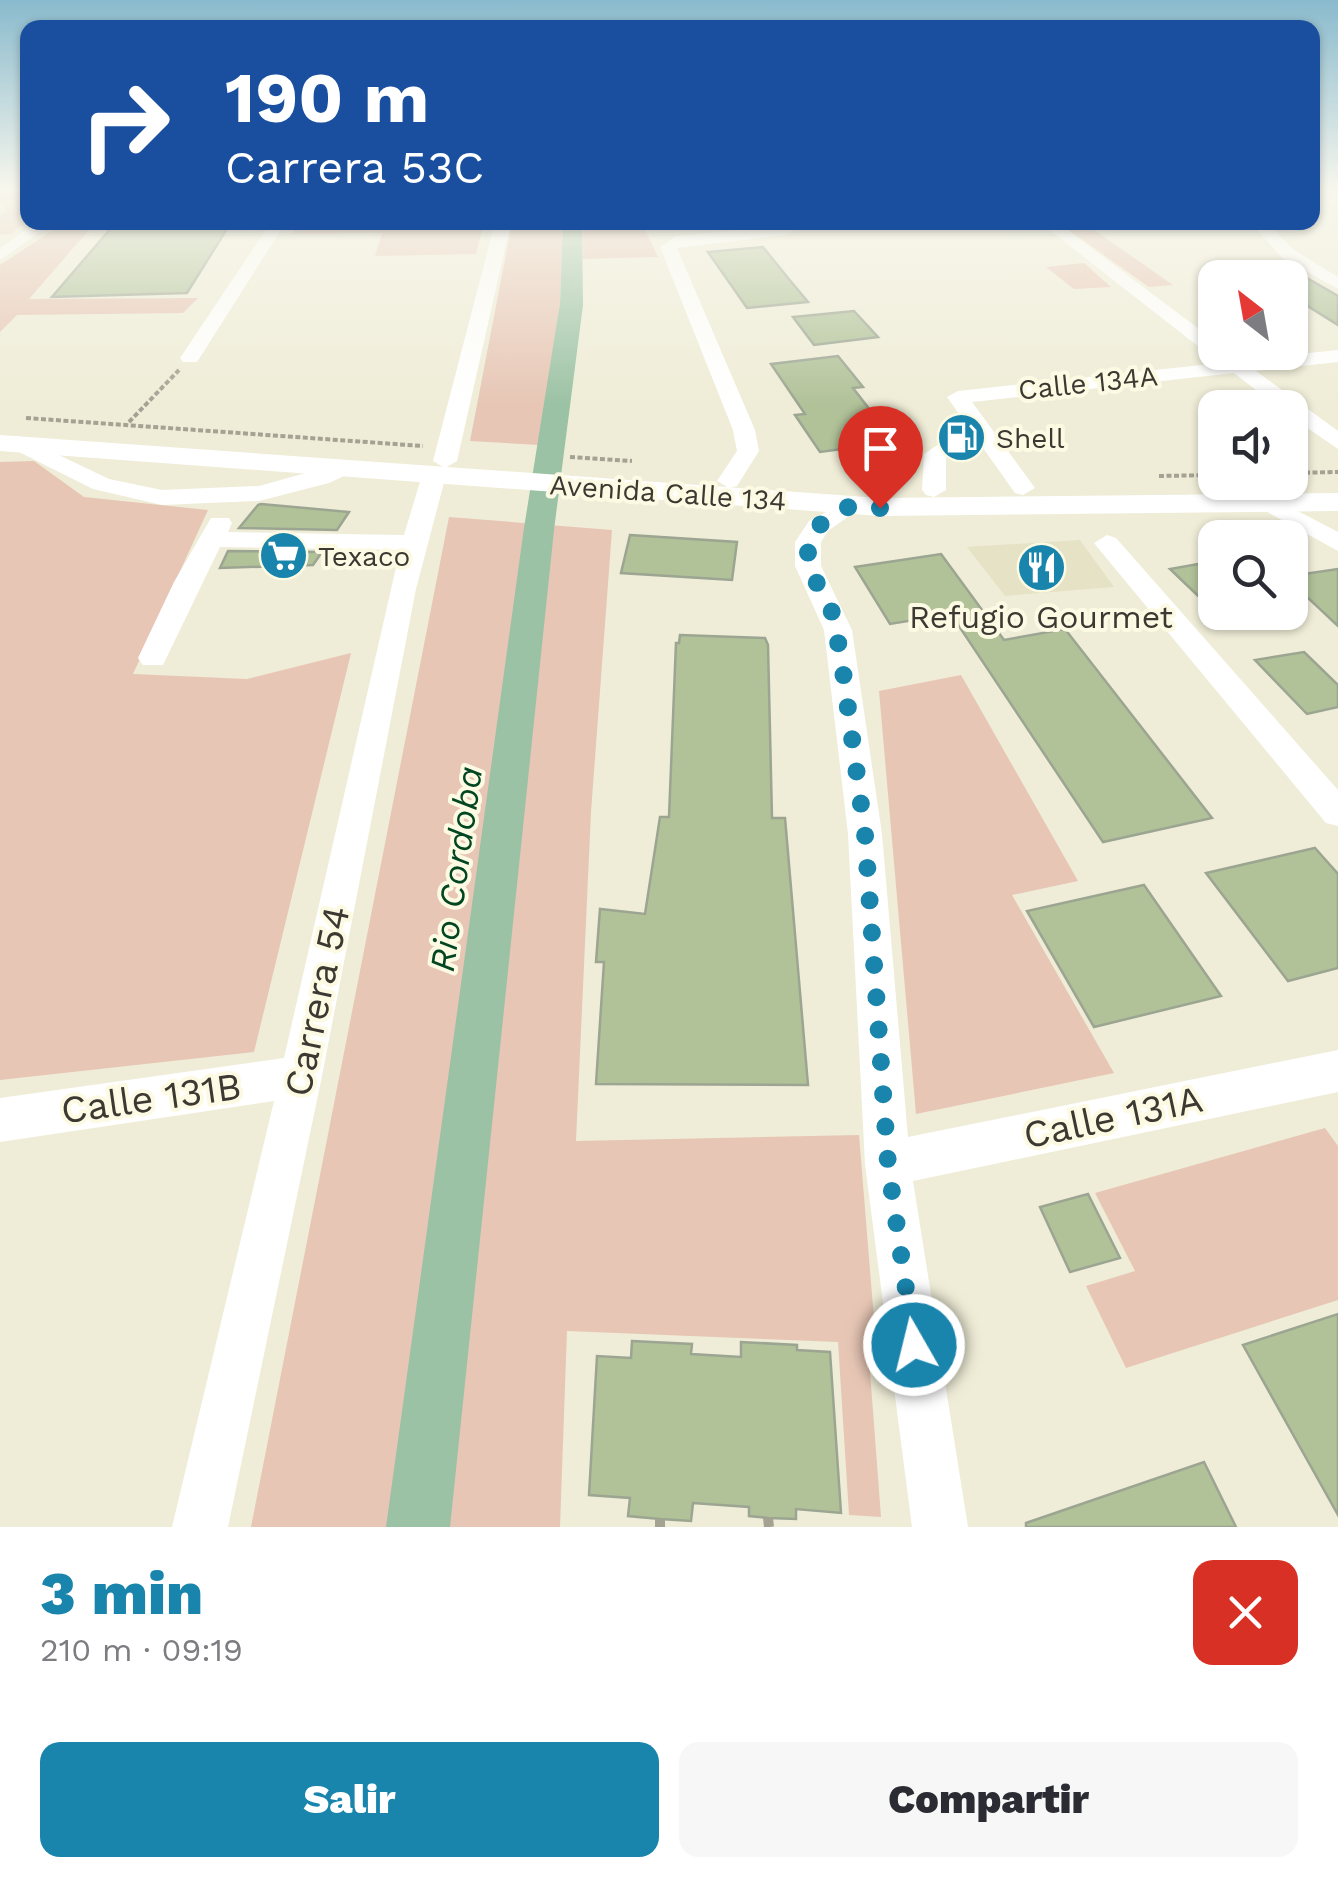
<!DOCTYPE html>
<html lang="es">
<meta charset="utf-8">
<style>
body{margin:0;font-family:"Work Sans",sans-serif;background:#f7f7f7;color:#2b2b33;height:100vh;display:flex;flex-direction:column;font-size:38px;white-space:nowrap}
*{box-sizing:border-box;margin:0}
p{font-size:32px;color:#7c7c81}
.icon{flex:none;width:55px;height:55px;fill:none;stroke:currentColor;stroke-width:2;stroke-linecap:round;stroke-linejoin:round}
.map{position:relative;height:1527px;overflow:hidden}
.side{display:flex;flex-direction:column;background:#fff;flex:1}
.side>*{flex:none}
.guide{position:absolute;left:20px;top:20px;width:1300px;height:210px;border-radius:20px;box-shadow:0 2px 8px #0004;background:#1a4fa0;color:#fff;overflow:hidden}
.needle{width:65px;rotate:329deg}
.controls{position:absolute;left:1198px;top:260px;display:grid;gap:20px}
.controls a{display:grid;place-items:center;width:110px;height:110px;border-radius:20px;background:#fff;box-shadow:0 2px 8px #0004;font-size:50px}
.pin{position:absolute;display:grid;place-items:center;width:85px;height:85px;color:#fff;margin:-102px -42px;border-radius:50% 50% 50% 0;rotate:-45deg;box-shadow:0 0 10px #0007}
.pin .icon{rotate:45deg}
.me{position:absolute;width:110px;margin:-55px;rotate:352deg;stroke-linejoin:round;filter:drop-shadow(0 0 8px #0008)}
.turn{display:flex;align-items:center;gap:35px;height:210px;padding:0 40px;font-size:45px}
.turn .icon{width:130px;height:130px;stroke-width:2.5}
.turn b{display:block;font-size:70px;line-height:85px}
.round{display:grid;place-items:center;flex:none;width:105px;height:105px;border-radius:20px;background:#f7f7f7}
.summary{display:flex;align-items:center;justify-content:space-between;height:170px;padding:0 40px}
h1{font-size:60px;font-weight:800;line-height:75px;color:#1984ac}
.cta{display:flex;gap:20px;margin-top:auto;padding:20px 40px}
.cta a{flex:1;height:115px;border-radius:20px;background:#1984ac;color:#fff;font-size:40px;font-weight:800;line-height:115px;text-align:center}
.cta a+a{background:#f7f7f7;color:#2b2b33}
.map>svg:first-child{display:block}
</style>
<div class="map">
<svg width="1338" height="1527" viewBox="0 0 1338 1527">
<rect width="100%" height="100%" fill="#efedd7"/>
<polygon fill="#e6e2c5" points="1080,540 1114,587 1005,596 967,547"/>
<g fill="#e7c6b5">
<polygon points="0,191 27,191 27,222 11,234 0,234 0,216 6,210 0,203"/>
<polygon points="64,223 95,223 29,299 198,298 183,313 17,315 0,332 0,265"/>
<polygon points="298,223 298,222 484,223 476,254 375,256 382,233 292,234"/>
<polygon points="512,223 563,223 560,303 539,445 470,441"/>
<polygon points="582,223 642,223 658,257 583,259"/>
<polygon points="1059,223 1084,223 1173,285 1149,287"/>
<polygon points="1084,263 1111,287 1074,289 1046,267"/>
<polygon points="34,461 84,497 208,510 133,674 247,679 351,653 254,1052 0,1080 0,462"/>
<polygon points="449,517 612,530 591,812 576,1141 859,1135 876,1344 868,1345 881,1517 849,1515 838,1342 567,1331 560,1527 251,1527"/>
<polygon points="961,675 1078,881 1012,895 1114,1073 916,1114 879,691"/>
<polygon points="1325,1128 1338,1146 1338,1300 1126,1368 1086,1286 1135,1271 1095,1193"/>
</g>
<polygon fill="#9bc2a4" points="563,223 582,223 583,305 554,530 450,1527 386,1527 524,528 560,303"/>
<g fill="#b1c299" stroke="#9ca592" stroke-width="2.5">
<polygon points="230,224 187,293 52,297 112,227"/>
<polygon points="763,247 788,278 808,302 747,308 708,252"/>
<polygon points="1307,278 1338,296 1338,325 1290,295 1290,280"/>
<polygon points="854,311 878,337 814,345 793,317"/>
<polygon points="838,356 863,387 853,388 895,442 820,452 795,415 805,414 771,364"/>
<polygon points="258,505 261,504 349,512 337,530 239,528"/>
<polygon points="630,535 737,542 732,580 621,573"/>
<polygon points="228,551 322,552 313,565 220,568"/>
<polygon points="941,554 1004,640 1065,629 1212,818 1103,842 951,614 890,624 855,567"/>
<polygon points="1215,561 1215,612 1170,569"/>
<polygon points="1338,569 1338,626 1290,581 1290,576"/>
<polygon points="680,635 765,638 768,645 772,818 785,818 808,1085 596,1084 604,962 596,962 600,909 645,914 660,817 669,817 676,643 679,643"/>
<polygon points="1304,652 1338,685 1338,707 1307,714 1255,660"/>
<polygon points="1315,848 1338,874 1338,968 1288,981 1206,873"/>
<polygon points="1144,885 1221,996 1094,1027 1027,911"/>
<polygon points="1088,1194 1120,1258 1070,1272 1040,1207"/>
<polygon points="1338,1314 1338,1515 1243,1345"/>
<polygon points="632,1341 692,1344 691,1354 741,1357 741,1342 797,1345 797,1350 830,1352 841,1513 796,1509 796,1519 768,1518 749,1516 749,1507 693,1503 691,1521 660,1519 628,1516 630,1498 589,1495 597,1356 631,1358"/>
<polygon points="1204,1462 1236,1527 1026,1527 1026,1523"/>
</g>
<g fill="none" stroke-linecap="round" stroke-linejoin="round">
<polyline stroke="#cbc9b6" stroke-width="21" stroke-dasharray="21 11" stroke-linecap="butt" points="948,445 979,445"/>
<g stroke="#a4a292" stroke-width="4" stroke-dasharray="5 2.5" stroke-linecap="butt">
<polyline points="26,418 423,446"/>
<polyline points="129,422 179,370"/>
<polyline points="570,457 632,461"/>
<polyline points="1290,473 1338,472"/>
<polyline points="1159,476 1215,475"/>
</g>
<g stroke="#a4a292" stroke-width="10" stroke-dasharray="15 8" stroke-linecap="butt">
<polyline points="768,1518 769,1527"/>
<polyline points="660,1519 660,1527"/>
</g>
<g fill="#fff" fill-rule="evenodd">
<polygon points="1338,197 1338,205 1332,204 1332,198"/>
<polygon points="37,222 55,222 0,260 0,248"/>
<polygon points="271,222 286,222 197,362 183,362 180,358"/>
<polygon points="495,222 511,222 457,461 445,468 433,461"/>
<polygon points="780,222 795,222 798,227 786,235 677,248 755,430 759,451 737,486 729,488 717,481 737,451 733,430 660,247 676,236 781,226"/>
<polygon points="1039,222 1057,222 1215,341 1215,352 1222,354 1208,354"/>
<polygon points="1250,222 1266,222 1294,250 1338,277 1338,289 1282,258"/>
<polygon points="1338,350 1338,362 1256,371 1338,431 1338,449 1290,416 1290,408 1279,408 1234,373 972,402 1035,488 1023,495 1015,493 947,397 958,391 1221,363 1223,357 1230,355 1242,360"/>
<polygon points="19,436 109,479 162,490 259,486 349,461 361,468 329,483 259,501 162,505 93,489 11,448 8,443 11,438"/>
<polygon points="948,438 959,445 946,457 946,490 934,497 926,495 922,490 924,454"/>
<polygon points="434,468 446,475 416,589 322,1076 228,1527 172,1527 274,1101 0,1142 0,1098 284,1058 400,550 220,547 163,665 143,665 138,658 174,582 211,518 229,518 232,523 228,532 404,535 422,475"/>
<polygon points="1269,496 1338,532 1338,551 1260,508 1257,503 1260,498"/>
<polygon points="851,499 863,506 828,531 821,542 821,566 852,630 882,834 908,1137 1338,1050 1338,1092 913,1181 968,1527 912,1527 865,1164 848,834 824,630 795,566 795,542 809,521"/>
<polygon points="1107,535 1116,538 1338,790 1338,826 1326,823 1098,548 1094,543"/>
</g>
<polygon fill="#fff" fill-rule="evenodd" points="0,435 880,498 1338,493 1338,511 880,516 0,451"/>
</g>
<linearGradient id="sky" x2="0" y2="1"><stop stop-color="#89bacd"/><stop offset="0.47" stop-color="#f8f7ed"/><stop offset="1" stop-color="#f8f7ed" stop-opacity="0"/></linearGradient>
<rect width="1338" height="405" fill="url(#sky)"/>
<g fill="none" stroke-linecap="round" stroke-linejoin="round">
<polyline stroke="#1984ac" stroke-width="18" stroke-dasharray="0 32.4" points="880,508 850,506 818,526 808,542 808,566 833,614 842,664 865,834 888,1164 914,1345"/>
</g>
<defs>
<symbol id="fuel-disc" viewBox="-11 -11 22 22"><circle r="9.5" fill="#1984ac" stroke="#fdfae4"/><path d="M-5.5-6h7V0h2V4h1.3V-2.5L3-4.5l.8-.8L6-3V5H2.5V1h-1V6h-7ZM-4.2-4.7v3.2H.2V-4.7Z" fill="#fff"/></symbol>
<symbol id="supermarket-disc" viewBox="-11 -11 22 22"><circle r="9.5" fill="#1984ac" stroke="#fdfae4"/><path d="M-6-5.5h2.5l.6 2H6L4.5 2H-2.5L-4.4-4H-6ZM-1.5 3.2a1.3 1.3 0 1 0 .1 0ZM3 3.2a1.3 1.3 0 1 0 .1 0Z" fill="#fff"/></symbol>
<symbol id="restaurant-disc" viewBox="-11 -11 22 22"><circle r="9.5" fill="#1984ac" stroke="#fdfae4"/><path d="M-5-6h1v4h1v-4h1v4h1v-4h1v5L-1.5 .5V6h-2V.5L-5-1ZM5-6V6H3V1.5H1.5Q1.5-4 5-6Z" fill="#fff"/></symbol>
</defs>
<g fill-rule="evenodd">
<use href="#fuel-disc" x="934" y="410" width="55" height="55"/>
<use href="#supermarket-disc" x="256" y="528" width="55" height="55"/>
<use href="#restaurant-disc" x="1014" y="540" width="55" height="55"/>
</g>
<g text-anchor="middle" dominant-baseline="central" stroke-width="8" stroke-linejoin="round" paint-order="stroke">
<g font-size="28" fill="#3b3931" stroke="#fdfae4">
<text transform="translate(1088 383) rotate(-6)">Calle 134A</text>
<text transform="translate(668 493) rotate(4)">Avenida Calle 134</text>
</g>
<g font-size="28" fill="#3b3931" stroke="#fdfae4" text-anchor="start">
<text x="996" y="438">Shell</text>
<text x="318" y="556">Texaco</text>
</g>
<g font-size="32" fill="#3b3931" stroke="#fdfae4">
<text x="1041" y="617">Refugio Gourmet</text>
</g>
<g font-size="35" font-style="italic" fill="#014621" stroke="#fdfae4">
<text transform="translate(456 869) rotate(-82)">Rio Cordoba</text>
</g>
<g font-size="38" fill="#3b3931" stroke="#fdfae4">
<text transform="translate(317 1001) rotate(-78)">Carrera 54</text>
<text transform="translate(151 1098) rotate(-8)">Calle 131B</text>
<text transform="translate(1113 1117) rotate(-12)">Calle 131A</text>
</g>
</g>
</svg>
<div class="controls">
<a><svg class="needle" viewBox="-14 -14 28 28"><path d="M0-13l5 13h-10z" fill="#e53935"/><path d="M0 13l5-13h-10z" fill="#7c7c81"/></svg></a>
<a><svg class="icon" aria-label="sound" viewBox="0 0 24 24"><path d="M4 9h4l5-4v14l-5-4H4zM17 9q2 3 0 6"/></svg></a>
<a><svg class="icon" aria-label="search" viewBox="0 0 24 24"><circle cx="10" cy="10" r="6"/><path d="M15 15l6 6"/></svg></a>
</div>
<div class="pin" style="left:880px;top:508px;background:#d93025"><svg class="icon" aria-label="arrive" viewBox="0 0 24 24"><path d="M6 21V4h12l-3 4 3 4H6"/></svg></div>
<svg class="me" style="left:914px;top:1345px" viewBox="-20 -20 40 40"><circle r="17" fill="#1984ac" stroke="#fff" stroke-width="3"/><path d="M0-11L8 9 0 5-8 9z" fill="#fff"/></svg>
<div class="guide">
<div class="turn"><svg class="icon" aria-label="right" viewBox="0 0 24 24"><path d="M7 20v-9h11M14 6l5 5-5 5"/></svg><div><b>190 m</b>Carrera 53C</div></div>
</div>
</div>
<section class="side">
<div class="summary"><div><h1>3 min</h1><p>210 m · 09:19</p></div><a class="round" style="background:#d93025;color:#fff"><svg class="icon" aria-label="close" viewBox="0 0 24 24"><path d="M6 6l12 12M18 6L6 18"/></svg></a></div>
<div class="cta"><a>Salir</a><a>Compartir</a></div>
</section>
